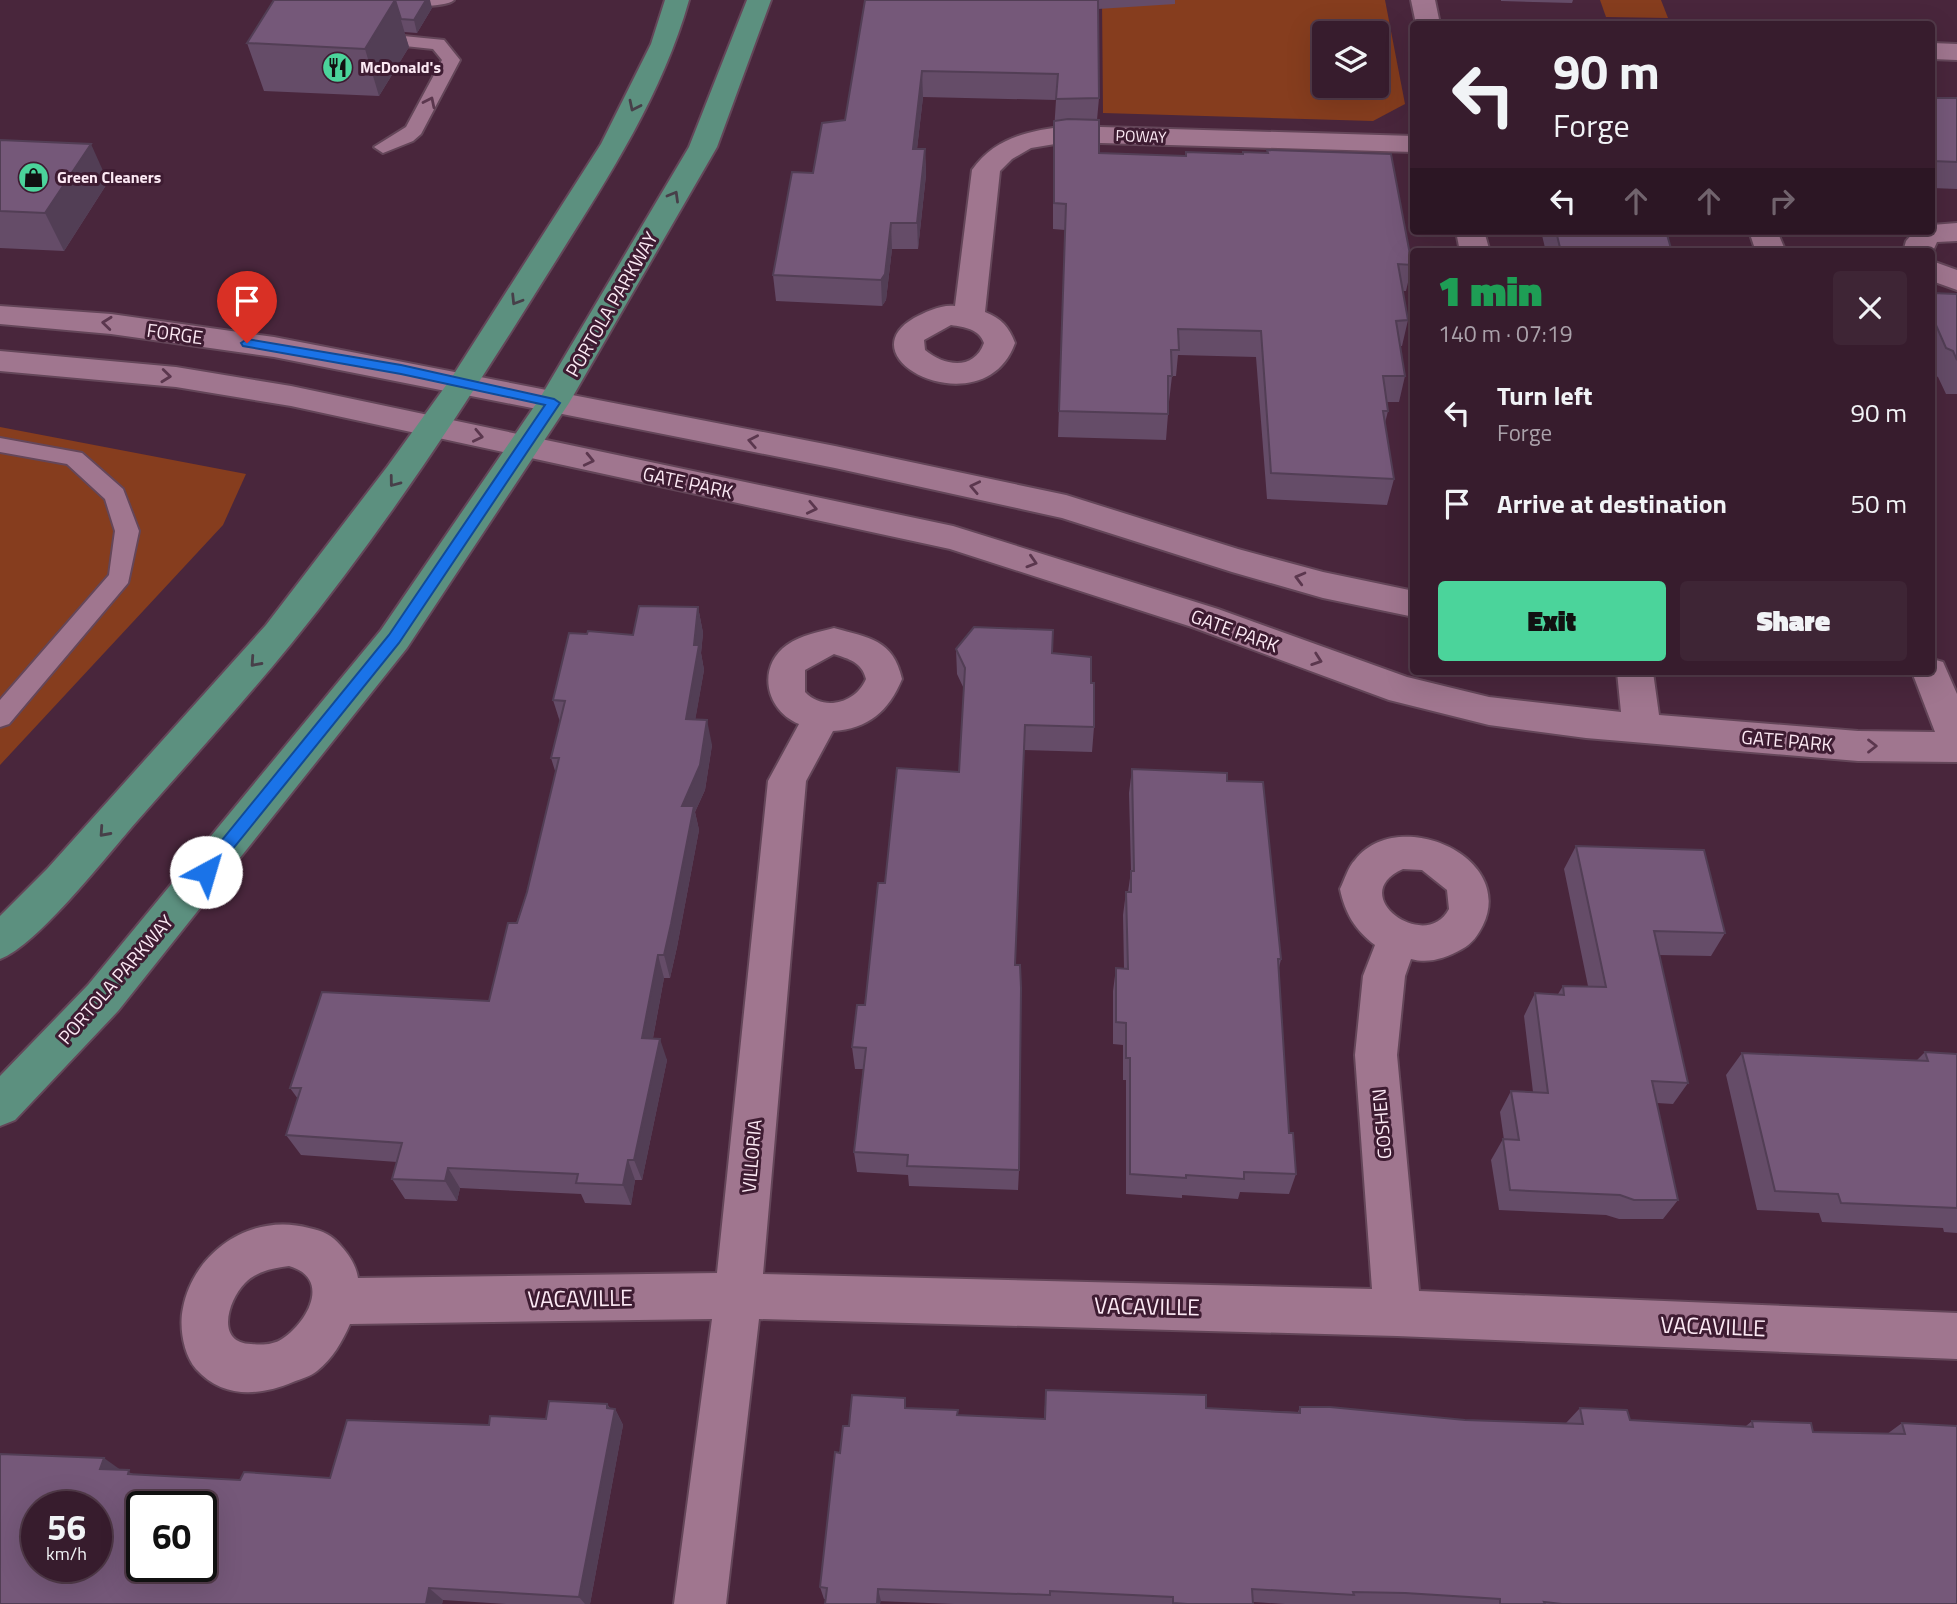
<!DOCTYPE html>
<meta charset="utf-8">
<style>
body{margin:0;font-family:"Titillium Web",sans-serif;background:#3e2535;color:#f1f3f6;height:100vh;display:flex;flex-direction:column;font-size:26px;white-space:nowrap}
*{box-sizing:border-box;margin:0}
p{font-size:23px;color:#aaa1aa}
.icon{flex:none;width:38px;height:38px;fill:none;stroke:currentColor;stroke-width:2;stroke-linecap:round;stroke-linejoin:round}
.map{position:relative;flex:1;overflow:hidden}
.sheet{position:absolute;left:1410px;top:248px;width:525px;height:427px;display:flex;flex-direction:column;background:#371c2d;border-radius:7px;box-shadow:0 7px 28px #0002,0 0 0 2px #513a49}
.sheet>*{flex:none}
.guide{position:absolute;left:1410px;top:21px;width:525px;height:214px;border-radius:7px;box-shadow:0 7px 28px #0002,0 0 0 2px #513a49;background:#371c2d;color:#f1f3f6;overflow:hidden}
.controls{position:absolute;left:1312px;top:21px;display:grid;gap:14px}
.controls a{display:grid;place-items:center;width:77px;height:77px;border-radius:7px;background:#371c2d;box-shadow:0 7px 28px #0002,0 0 0 2px #513a49;font-size:35px}
.speed{position:absolute;left:21px;top:1491px;display:flex;gap:14px;font-size:35px;font-weight:700;text-align:center}
.speed>*{display:grid;place-content:center;width:91px;height:91px;border-radius:50%;background:#371c2d;box-shadow:0 7px 28px #0002,0 0 0 2px #513a49;line-height:1}
.speed small{font-size:18px;font-weight:400}
.speed .limit{border:4px solid #111;border-radius:10px;background:#fff;color:#111}
.pin{position:absolute;display:grid;place-items:center;width:60px;height:60px;color:#fff;margin:-72px -30px;border-radius:50% 50% 50% 0;rotate:-45deg;box-shadow:0 0 7px #0007}
.pin .icon{rotate:45deg}
.me{position:absolute;width:77px;margin:-38px;rotate:39deg;stroke-linejoin:round;filter:drop-shadow(0 0 5px #0008)}
.turn{display:flex;align-items:center;gap:24px;height:147px;padding:0 28px;font-size:32px}
.turn .icon{width:91px;height:91px;stroke-width:2.5}
.turn b{display:block;font-size:49px;line-height:60px}
.lanes{display:flex;align-items:center;height:66px;padding:0 28px;background:#0003;justify-content:center;gap:35px;direction:ltr}
.lanes .off{opacity:.35}
.round{display:grid;place-items:center;flex:none;width:74px;height:74px;border-radius:7px;background:#3e2535}
.overview{display:flex;align-items:center;justify-content:space-between;height:119px;padding:0 28px}
h1{font-size:42px;font-weight:800;line-height:52px;color:#1e9e55}
.action{display:flex;gap:14px;margin-top:auto;padding:14px 28px}
.action a{flex:1;height:80px;border-radius:7px;background:#4bd49b;color:#111;font-size:28px;font-weight:800;line-height:80px;text-align:center}
.action a+a{background:#3e2535;color:#f1f3f6}
ul{padding:0;list-style:none}
li{display:flex;align-items:center;gap:21px;height:91px;padding:0 28px}
li div{flex:1}
li b{display:block;font-size:26px}
li em{font-style:normal}
.map>svg:first-child{display:block}
</style>
<div class="map">
<svg width="1957" height="1604" viewBox="0 0 1957 1604">
<rect width="100%" height="100%" fill="#49263c"/>
<g fill="#863d1e" fill-rule="evenodd">
<path d="M 1102,0 L 1385,0 L 1405,104 L 1373,121 L 1103,113 ZM 1325,33 L 1377,33 L 1377,86 L 1325,86 Z"/>
<polygon points="1600,0 1661,0 1668,18 1606,17"/>
<polygon points="0,427 246,474 223,525 0,765"/>
</g>
<g fill="none" stroke-linecap="round" stroke-linejoin="round">
<defs>
<g id="lane">
<path d="M 383,0 L 454,0 C 446,8 391,8 383,0 Z"/>
<polygon points="373,33 444,40 460,60 421,134 413,141 383,153 374,147 406,127 442,60 433,49 367,42 364,38"/>
<polygon points="0,438 82,453 123,489 139,531 128,583 9,724 0,727 0,700 109,575 115,531 105,499 67,464 0,452"/>
</g>
<g id="street">
<polygon points="1411,0 1435,0 1440,24 1416,24"/>
<path d="M 1067,126 L 1414,136 L 1414,152 L 1067,142 L 1031,148 L 1012,159 L 1000,171 L 985,312 C 1001,318 1009,327 1015,343 C 985,428 842,360 914,318 C 925,312 942,304 955,306 L 972,170 C 995,137 1029,131 1067,126 ZM 951,325 C 965,327 979,329 984,343 C 974,371 944,366 925,350 L 924,340 Z"/>
<polygon points="1957,223 1957,241 1937,242 1932,253 1903,252 1906,241 1915,231 1932,231 1932,225"/>
<polygon points="1456,231 1484,231 1490,252 1460,252"/>
<polygon points="1932,261 1957,270 1957,290 1932,281"/>
<path d="M 834,628 C 869,638 893,639 902,679 C 889,711 868,729 833,731 L 806,781 L 763,1274 L 1372,1289 L 1355,1055 L 1363,976 L 1375,945 C 1355,930 1345,913 1340,889 C 1345,879 1348,867 1355,860 C 1397,805 1516,856 1483,925 C 1478,935 1472,944 1462,949 C 1446,958 1429,964 1411,959 L 1405,976 L 1397,1055 L 1419,1291 L 1957,1313 L 1957,1359 L 1397,1336 L 759,1319 L 726,1604 L 674,1604 L 712,1319 L 350,1324 C 342,1342 333,1358 317,1371 C 311,1376 301,1379 293,1382 C 260,1396 223,1399 196,1369 C 183,1354 179,1326 183,1308 C 194,1251 252,1212 309,1228 C 323,1231 332,1235 341,1246 C 349,1255 356,1265 358,1278 L 717,1273 L 768,781 L 799,724 C 766,711 756,667 787,645 C 801,635 819,632 834,628 ZM 834,654 C 849,659 862,662 866,679 C 856,703 824,712 805,692 L 805,670 ZM 1403,869 L 1422,870 L 1447,890 L 1449,909 C 1426,954 1344,895 1403,869 ZM 289,1266 C 331,1278 309,1321 282,1339 C 273,1345 262,1345 251,1344 C 215,1343 228,1300 245,1283 C 257,1271 273,1268 289,1266 Z"/>
</g>
<g id="secondary">
<polygon points="1932,43 1957,44 1957,60 1932,59"/>
<polygon points="1749,231 1777,231 1786,252 1756,252"/>
<polygon points="0,306 111,314 274,337 835,446 1066,495 1238,549 1323,572 1414,591 1414,617 1323,598 1232,572 1062,518 835,468 274,357 111,334 0,324"/>
<polygon points="0,351 176,367 291,386 953,526 1218,609 1407,677 1489,697 1621,712 1617,672 1653,672 1659,715 1858,731 1935,732 1912,672 1932,672 1932,659 1943,662 1957,694 1957,762 1858,761 1586,738 1489,725 1389,700 1192,627 950,549 291,406 176,387 0,371"/>
</g>
<g id="primary">
<path d="M 665,0 L 689,0 C 661,99 604,184 550,270 C 470,398 387,526 291,644 C 242,704 189,762 138,820 C 109,853 37,946 0,959 L 0,916 L 47,869 L 266,625 L 387,467 L 452,377 L 601,144 L 651,44 Z"/>
<polygon points="747,0 771,0 717,147 569,403 407,648 118,1011 15,1120 0,1126 0,1076 88,985 381,630 540,398 689,147"/>
</g>
</defs>
<use href="#lane" stroke="#644659" stroke-width="4"/>
<use href="#street" stroke="#644659" stroke-width="4"/>
<use href="#secondary" stroke="#644659" stroke-width="4"/>
<use href="#primary" stroke="#644659" stroke-width="4"/>
<use href="#lane" fill="#a0768f" fill-rule="evenodd"/>
<use href="#street" fill="#a0768f" fill-rule="evenodd"/>
<use href="#secondary" fill="#a0768f" fill-rule="evenodd"/>
<use href="#primary" fill="#5c907f" fill-rule="evenodd"/>
</g>
<g fill="#654c68">
<polygon points="865,0 1175,0 1175,4 1098,9 1099,98 1097,120 1099,153 1186,156 1267,153 1267,150 1412,265 1406,291 1403,291 1408,320 1402,346 1400,346 1405,376 1399,402 1387,402 1388,411 1385,423 1394,479 1387,505 1267,499 1256,357 1178,355 1176,376 1172,376 1169,402 1168,402 1168,414 1166,440 1058,437 1065,230 1053,229 1053,147 1056,100 923,97 917,149 925,149 926,175 918,249 892,249 886,300 882,306 776,301 773,275 813,173 845,120"/>
<polygon points="1501,0 1573,0 1572,3 1501,1"/>
<polygon points="432,8 417,33 404,32 409,47 379,96 264,91 247,43"/>
<polygon points="1932,98 1957,98 1957,189 1932,188"/>
<polygon points="0,140 108,182 64,251 0,248"/>
<polygon points="1541,231 1666,231 1672,252 1546,252"/>
<polygon points="1932,293 1957,294 1957,394 1946,394 1938,377 1932,374"/>
<polygon points="698,607 703,633 701,653 704,670 695,720 712,745 705,790 695,812 699,830 677,947 670,978 664,978 653,1038 667,1060 642,1180 635,1180 631,1205 585,1203 581,1194 460,1188 457,1201 405,1199 392,1179 397,1162 301,1155 286,1135 298,1099 290,1088 489,1001 527,892 556,774 551,758 560,722 553,700 633,635"/>
<polygon points="956,649 1052,653 1091,683 1094,727 1092,752 1024,750 1015,965 1019,1170 1018,1190 909,1186 908,1175 857,1172 854,1152 863,1069 855,1069 852,1047 865,1005 959,772 964,689 957,674"/>
<polygon points="1132,769 1227,781 1281,959 1279,968 1289,1133 1296,1174 1289,1194 1240,1192 1238,1199 1182,1195 1182,1198 1126,1194 1126,1080 1123,1080 1123,1045 1113,1044 1113,991 1116,968 1124,969 1123,915 1126,892 1128,892 1131,871 1129,793"/>
<polygon points="1576,846 1725,933 1711,956 1659,955 1688,1083 1673,1104 1657,1103 1678,1200 1663,1219 1619,1219 1606,1215 1499,1210 1491,1160 1503,1139 1504,1140 1500,1112 1511,1091 1533,1092 1524,1016 1535,993 1558,994 1563,986 1588,986 1564,869"/>
<polygon points="1925,1052 1957,1054 1957,1233 1944,1232 1943,1228 1822,1222 1819,1213 1757,1210 1726,1075 1742,1053 1916,1061"/>
<polygon points="1046,1390 1206,1408 1298,1412 1300,1407 1465,1420 1566,1423 1580,1408 1630,1420 1746,1426 1752,1421 1813,1432 1887,1434 1902,1423 1957,1604 1285,1604 1253,1602 1253,1604 954,1604 824,1599 820,1587 840,1453 849,1426 906,1408 958,1415 1044,1419"/>
<polygon points="607,1404 610,1408 615,1409 623,1425 590,1604 506,1604 443,1600 442,1604 0,1604 120,1469 136,1475 240,1480 330,1478 489,1425 546,1419"/>
</g>
<g fill="#523e55">
<polygon points="395,0 409,47 379,96 365,49"/>
<polygon points="426,0 430,0 432,8 417,33 414,20"/>
<polygon points="922,71 923,97 914,175 913,149"/>
<polygon points="91,144 108,182 64,251 45,213"/>
<polygon points="925,149 926,175 918,249 917,223"/>
<polygon points="891,223 892,249 886,300 882,306 881,280"/>
<polygon points="698,607 703,633 701,653 704,670 691,744 686,719"/>
<polygon points="707,720 712,745 705,790 695,812 699,830 677,947 670,978 664,955 682,806"/>
<polygon points="658,955 664,978 649,1059 642,1038"/>
<polygon points="660,1039 667,1060 642,1180 634,1160"/>
<polygon points="628,1160 635,1180 631,1205 623,1185"/>
<polygon points="448,1168 460,1188 457,1201 445,1181"/>
<polygon points="607,1404 613,1415 615,1409 623,1425 590,1604 585,1604 579,1597"/>
<polygon points="104,1458 125,1473 100,1469"/>
<polygon points="429,1588 443,1600 442,1604 426,1604"/>
<polygon points="878,1589 881,1601 880,1604 877,1604"/>
</g>
<g fill="#755879" stroke="#523e55" stroke-width="2" fill-rule="evenodd">
<polygon points="274,0 395,0 365,49 247,43"/>
<polygon points="392,0 426,0 414,20 401,19 395,0"/>
<polygon points="865,0 1098,0 1099,98 1056,99 1058,74 922,71 913,149 925,149 917,223 891,223 885,274 881,280 773,275 792,172 813,173 822,123 845,120"/>
<polygon points="1932,98 1957,98 1957,162 1932,161"/>
<polygon points="1068,119 1099,120 1099,153 1186,156 1186,152 1243,154 1243,152 1268,153 1267,150 1391,154 1412,265 1398,264 1408,320 1396,321 1405,376 1383,376 1388,411 1383,411 1394,479 1271,473 1261,331 1178,329 1179,350 1171,350 1172,376 1168,376 1168,414 1059,411 1066,204 1054,203 1054,121"/>
<polygon points="0,140 91,144 45,213 0,211"/>
<polygon points="1556,231 1666,231 1672,252 1561,252"/>
<polygon points="1932,293 1957,294 1957,360 1953,351 1946,348 1932,316"/>
<polygon points="639,606 698,607 694,645 699,645 686,719 707,720 700,765 682,806 694,806 671,924 664,955 658,955 642,1038 660,1039 634,1160 628,1160 623,1185 576,1183 578,1174 448,1168 445,1181 392,1179 402,1143 286,1135 301,1088 290,1088 322,992 489,1001 508,923 517,923 527,892 559,758 551,758 565,701 553,700 569,633 587,634 588,631 633,635"/>
<polygon points="974,627 1053,630 1052,653 1091,657 1091,683 1094,683 1094,727 1025,725 1015,965 1020,965 1021,988 1019,1170 907,1166 908,1155 854,1152 866,1048 852,1047 857,1005 865,1005 878,883 885,883 897,768 959,772 965,668 956,649"/>
<polygon points="1132,769 1227,773 1227,781 1263,782 1281,959 1278,959 1289,1133 1293,1133 1296,1174 1244,1172 1244,1179 1186,1175 1186,1178 1130,1174 1130,1058 1126,1058 1126,1023 1116,1022 1116,968 1128,969 1126,892 1131,892 1131,871 1134,871"/>
<polygon points="1576,846 1704,850 1725,933 1654,931 1688,1083 1652,1081 1678,1200 1634,1200 1620,1195 1510,1190 1503,1139 1519,1140 1511,1091 1548,1093 1535,993 1564,995 1563,986 1606,987"/>
<polygon points="1925,1052 1957,1054 1957,1208 1841,1203 1838,1194 1775,1191 1742,1053 1928,1061"/>
<polygon points="1046,1390 1206,1395 1206,1408 1300,1413 1300,1407 1330,1407 1465,1420 1583,1424 1580,1408 1627,1410 1630,1420 1753,1427 1752,1421 1811,1423 1813,1432 1905,1434 1902,1423 1957,1426 1957,1604 1562,1604 1544,1602 1545,1604 1500,1604 1500,1599 1405,1593 1353,1592 1354,1595 1252,1589 1253,1604 1187,1604 1173,1603 1173,1597 1050,1591 1050,1595 878,1589 877,1604 825,1604 827,1588 820,1587 835,1452 840,1453 843,1426 849,1426 852,1395 905,1398 905,1408 958,1410 957,1415 1045,1419"/>
<path d="M 549,1401 L 607,1404 L 607,1408 L 615,1409 L 579,1597 L 429,1588 L 426,1604 L 0,1604 L 0,1454 L 104,1458 L 100,1469 L 129,1470 L 128,1474 L 240,1480 L 244,1472 L 330,1478 L 347,1420 L 489,1425 L 490,1416 L 546,1419 ZM 37,1507 L 96,1507 L 96,1566 L 37,1566 ZM 142,1507 L 201,1507 L 201,1566 L 142,1566 Z"/>
</g>
<defs><path id="oneway-chevron" d="M-2-3.5L2.5 0L-2 3.5" fill="none" stroke-width="1.6" stroke-linecap="round" stroke-linejoin="round" transform="scale(1.75)"/></defs>
<g stroke="#5b374e">
<use href="#oneway-chevron" transform="translate(430 102) rotate(-64)"/>
<use href="#oneway-chevron" transform="translate(107 323) rotate(-174)"/>
<use href="#oneway-chevron" transform="translate(166 376) rotate(6)"/>
<use href="#oneway-chevron" transform="translate(478 436) rotate(12)"/>
<use href="#oneway-chevron" transform="translate(753 441) rotate(-169)"/>
<use href="#oneway-chevron" transform="translate(589 460) rotate(13)"/>
<use href="#oneway-chevron" transform="translate(975 487) rotate(-168)"/>
<use href="#oneway-chevron" transform="translate(812 508) rotate(12)"/>
<use href="#oneway-chevron" transform="translate(1032 562) rotate(17)"/>
<use href="#oneway-chevron" transform="translate(1300 578) rotate(-165)"/>
<use href="#oneway-chevron" transform="translate(1317 660) rotate(19)"/>
<use href="#oneway-chevron" transform="translate(1872 746)"/>
</g>
<g stroke="#473f49">
<use href="#oneway-chevron" transform="translate(634 106) rotate(116)"/>
<use href="#oneway-chevron" transform="translate(674 196) rotate(-60)"/>
<use href="#oneway-chevron" transform="translate(516 300) rotate(122)"/>
<use href="#oneway-chevron" transform="translate(394 482) rotate(127)"/>
<use href="#oneway-chevron" transform="translate(255 662) rotate(132)"/>
<use href="#oneway-chevron" transform="translate(104 832) rotate(132)"/>
</g>
<polygon fill="#1a73e8" stroke="#114b97" stroke-width="2" points="247,339 401,365 554,399 560,403 399,643 211,876 206,878 197,872 200,867 389,635 545,405 401,374 243,346 241,343"/>
<defs>
<symbol id="restaurant-disc" viewBox="-11 -11 22 22"><circle r="9.5" fill="#4bd49b" stroke="#3e1c32"/><path d="M-5-6h1v4h1v-4h1v4h1v-4h1v5L-1.5 .5V6h-2V.5L-5-1ZM5-6V6H3V1.5H1.5Q1.5-4 5-6Z" fill="#111"/></symbol>
<symbol id="shop-disc" viewBox="-11 -11 22 22"><circle r="9.5" fill="#4bd49b" stroke="#3e1c32"/><path d="M-5-2.5h2.3a2.7 3.5 0 0 1 5.4 0H5L5.5 6h-11ZM-1.5-2.5h3a1.5 2.3 0 0 0-3 0Z" fill="#111"/></symbol>
</defs>
<g fill-rule="evenodd">
<use href="#restaurant-disc" x="320" y="50" width="35" height="35"/>
<use href="#shop-disc" x="16" y="160" width="35" height="35"/>
</g>
<g text-anchor="middle" dominant-baseline="central" stroke-width="6" stroke-linejoin="round" paint-order="stroke">
<g font-size="16" font-weight="bold" fill="#fce9f4" stroke="#3e1c32" text-anchor="start">
<text x="360" y="67">McDonald's</text>
<text x="57" y="177">Green Cleaners</text>
</g>
<g font-size="16" fill="#fce9f4" stroke="#3e1c32">
<text transform="translate(1141 136) rotate(2)">POWAY</text>
</g>
<g font-size="19" fill="#fce9f4" stroke="#3e1c32">
<text transform="translate(611 304) rotate(-60)">PORTOLA PARKWAY</text>
<text transform="translate(175 333) rotate(8)">FORGE</text>
<text transform="translate(688 482) rotate(12)">GATE PARK</text>
<text transform="translate(1235 630) rotate(20)">GATE PARK</text>
<text transform="translate(1787 740) rotate(5)">GATE PARK</text>
<text transform="translate(115 979) rotate(-49)">PORTOLA PARKWAY</text>
<text transform="translate(1381 1124) rotate(-95)">GOSHEN</text>
<text transform="translate(751 1156) rotate(-85)">VILLORIA</text>
</g>
<g font-size="23" fill="#fce9f4" stroke="#3e1c32">
<text transform="translate(580 1298) rotate(-1)">VACAVILLE</text>
<text transform="translate(1147 1306) rotate(1)">VACAVILLE</text>
<text transform="translate(1713 1326) rotate(2)">VACAVILLE</text>
</g>
</g>
</svg>
<div class="controls">
<a><svg class="icon" aria-label="layers" viewBox="0 0 24 24"><path d="M12 4l9 5-9 5-9-5zM3 14l9 5 9-5"/></svg></a>
</div>
<div class="speed"><div>56<small>km/h</small></div><div class="limit">60</div></div>
<div class="pin" style="left:247px;top:343px;background:#d93025"><svg class="icon" aria-label="arrive" viewBox="0 0 24 24"><path d="M6 21V4h12l-3 4 3 4H6"/></svg></div>
<svg class="me" style="left:206px;top:872px" viewBox="-20 -20 40 40"><circle r="19" fill="#fff"/><path d="M0-13L10 11 0 6-10 11z" fill="#1a73e8"/></svg>
<div class="guide">
<div class="turn"><svg class="icon" aria-label="left" viewBox="0 0 24 24"><path d="M17 20v-9H6M10 6l-5 5 5 5"/></svg><div><b>90 m</b>Forge</div></div>
<div class="lanes"><svg class="icon" aria-label="left" viewBox="0 0 24 24"><path d="M17 20v-9H6M10 6l-5 5 5 5"/></svg><svg class="icon off" aria-label="ahead" viewBox="0 0 24 24"><path d="M12 20V5M6 11l6-6 6 6"/></svg><svg class="icon off" aria-label="ahead" viewBox="0 0 24 24"><path d="M12 20V5M6 11l6-6 6 6"/></svg><svg class="icon off" aria-label="right" viewBox="0 0 24 24"><path d="M7 20v-9h11M14 6l5 5-5 5"/></svg></div>
</div>
<section class="sheet">
<div class="overview"><div><h1>1 min</h1><p>140 m · 07:19</p></div><a class="round"><svg class="icon" aria-label="close" viewBox="0 0 24 24"><path d="M6 6l12 12M18 6L6 18"/></svg></a></div>
<ul>
<li><svg class="icon" aria-label="left" viewBox="0 0 24 24"><path d="M17 20v-9H6M10 6l-5 5 5 5"/></svg><div><b>Turn left</b><p>Forge</p></div><em>90 m</em></li>
<li><svg class="icon" aria-label="arrive" viewBox="0 0 24 24"><path d="M6 21V4h12l-3 4 3 4H6"/></svg><div><b>Arrive at destination</b></div><em>50 m</em></li>
</ul>
<div class="action"><a>Exit</a><a>Share</a></div>
</section>
</div>
